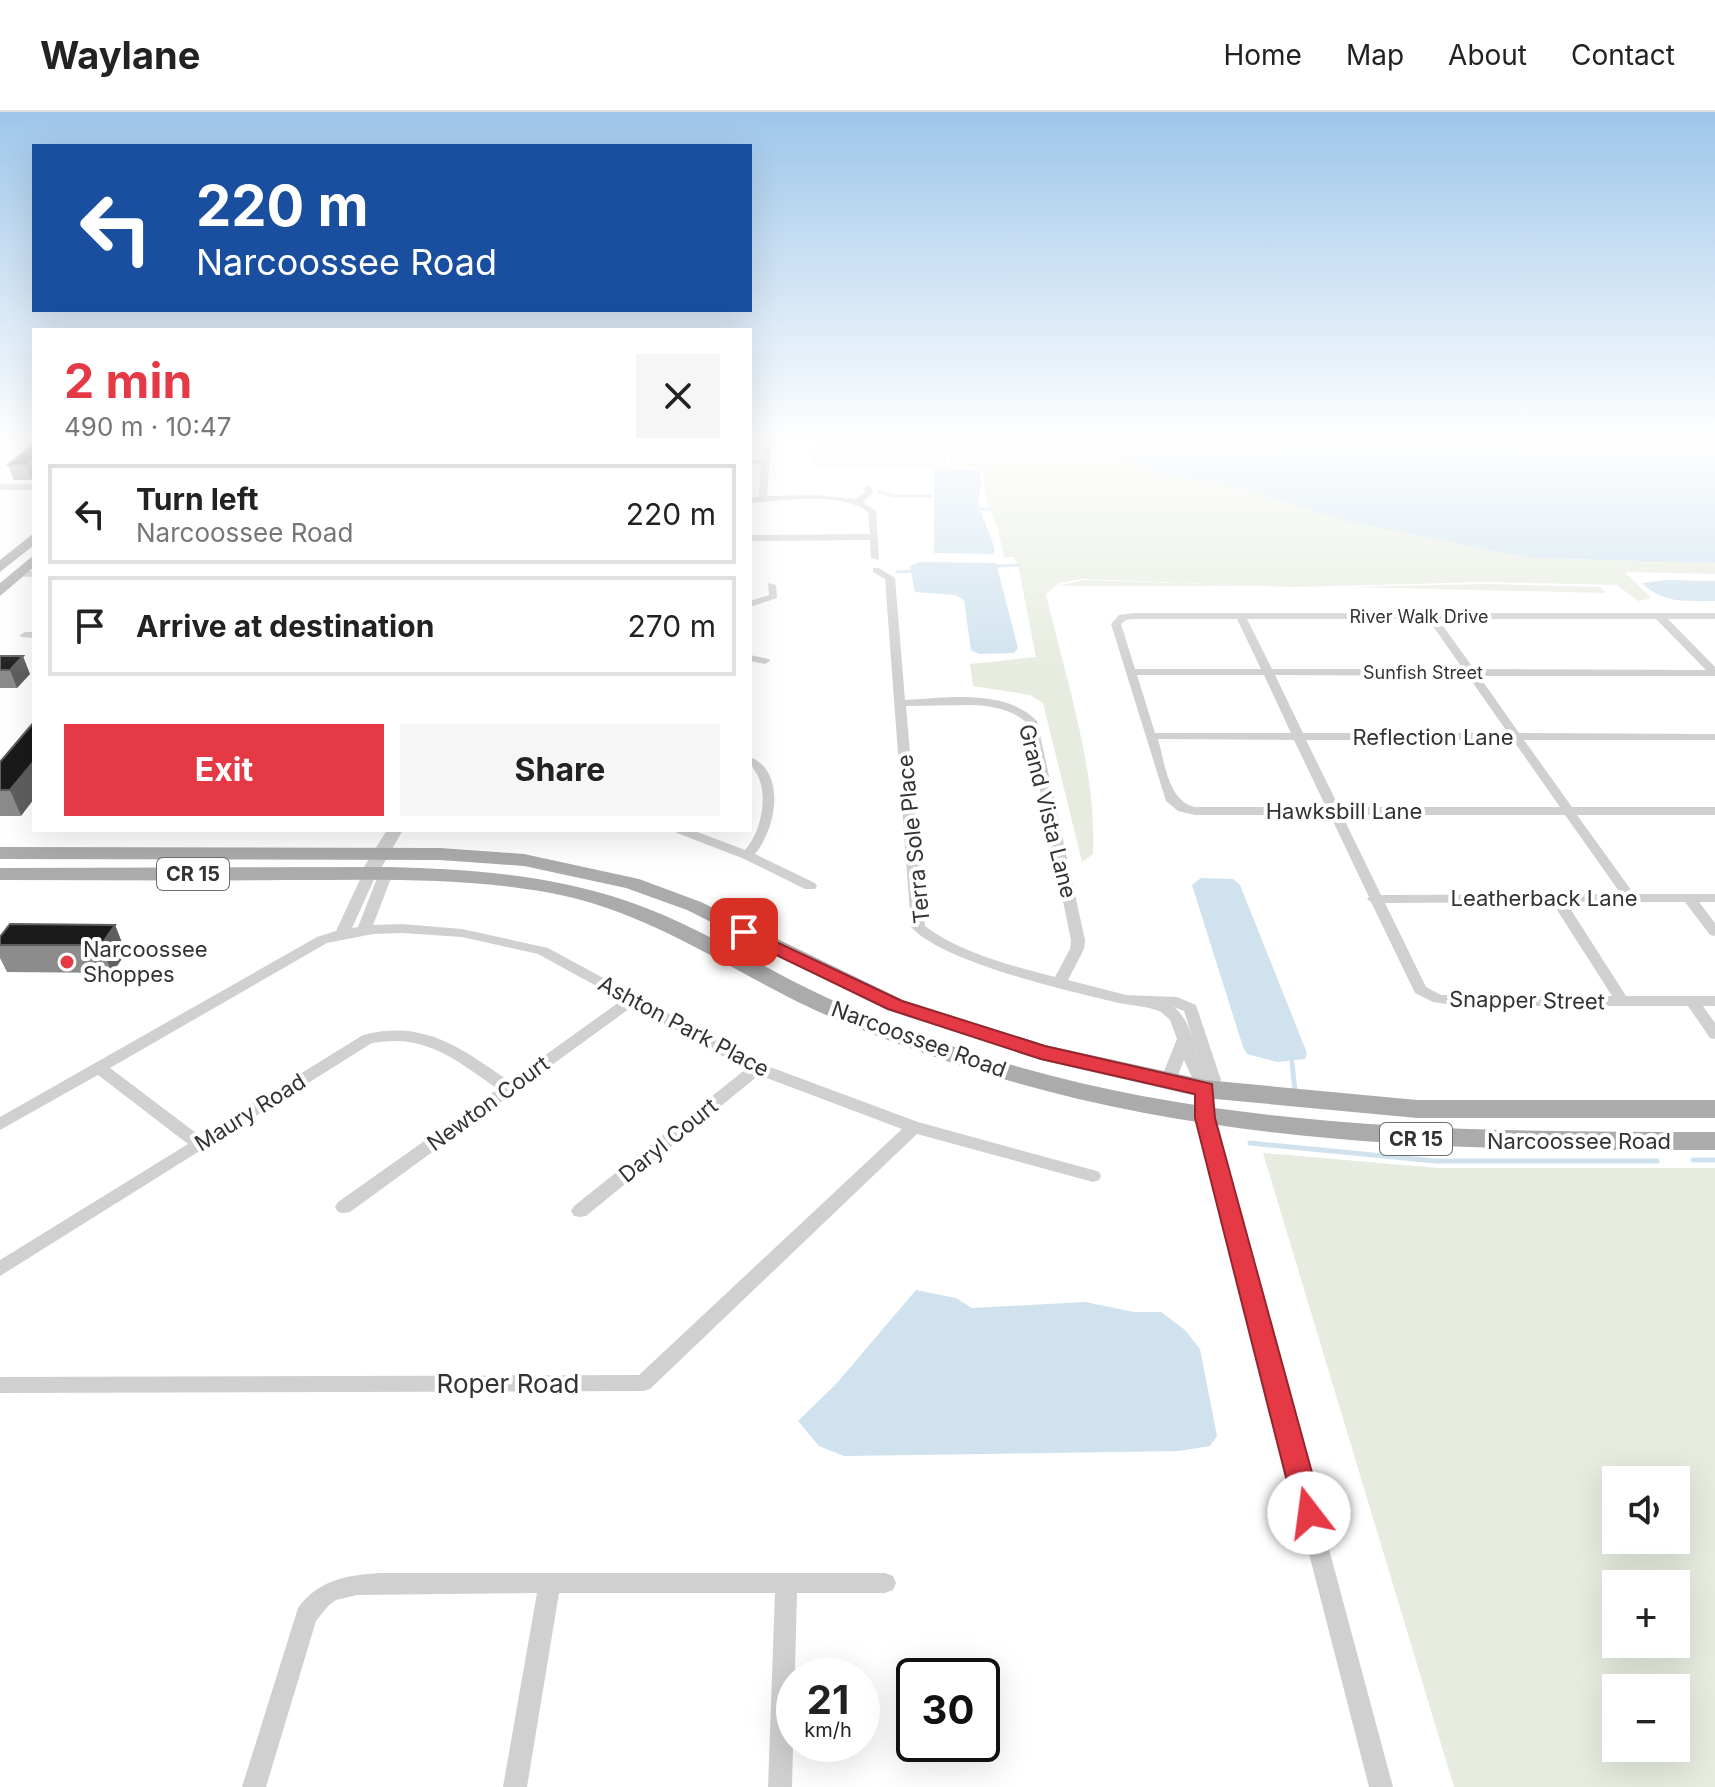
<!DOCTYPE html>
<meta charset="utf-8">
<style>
body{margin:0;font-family:Inter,sans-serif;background:#f6f6f6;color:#222;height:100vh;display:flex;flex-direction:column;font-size:30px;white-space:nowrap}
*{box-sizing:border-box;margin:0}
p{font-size:26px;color:#767676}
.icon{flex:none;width:44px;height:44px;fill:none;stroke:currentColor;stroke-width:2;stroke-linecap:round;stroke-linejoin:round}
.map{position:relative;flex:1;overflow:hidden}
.panel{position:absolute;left:32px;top:216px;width:720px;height:504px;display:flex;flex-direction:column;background:#fff;border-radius:0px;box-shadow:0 8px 32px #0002}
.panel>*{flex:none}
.banner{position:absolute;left:32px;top:32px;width:720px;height:168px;border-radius:0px;box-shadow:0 8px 32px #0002;background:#1a4fa0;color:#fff;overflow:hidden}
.fabs{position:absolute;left:1602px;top:1354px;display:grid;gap:16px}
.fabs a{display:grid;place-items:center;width:88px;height:88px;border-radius:0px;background:#fff;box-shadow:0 8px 32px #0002;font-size:40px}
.speed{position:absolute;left:776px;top:1546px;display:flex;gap:16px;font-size:40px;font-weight:700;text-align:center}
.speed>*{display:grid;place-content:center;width:104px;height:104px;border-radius:50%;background:#fff;box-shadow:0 8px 32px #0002;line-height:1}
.speed small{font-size:20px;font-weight:400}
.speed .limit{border:4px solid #111;border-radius:12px;background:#fff;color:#111}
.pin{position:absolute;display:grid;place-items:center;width:68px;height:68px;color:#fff;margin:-34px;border-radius:16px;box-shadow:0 4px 12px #0006}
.me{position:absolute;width:88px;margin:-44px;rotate:345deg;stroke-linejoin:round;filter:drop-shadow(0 0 6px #0008)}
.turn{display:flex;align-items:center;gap:28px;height:168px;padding:0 32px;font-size:36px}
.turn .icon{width:104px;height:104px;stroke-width:2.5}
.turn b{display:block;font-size:56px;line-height:68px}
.round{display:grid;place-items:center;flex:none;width:84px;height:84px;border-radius:0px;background:#f6f6f6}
.head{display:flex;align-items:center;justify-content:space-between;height:136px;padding:0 32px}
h1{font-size:48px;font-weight:700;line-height:60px;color:#e63946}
.cta{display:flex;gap:16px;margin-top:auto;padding:16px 32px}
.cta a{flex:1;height:92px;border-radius:0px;background:#e63946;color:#fff;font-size:32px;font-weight:700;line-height:92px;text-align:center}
.cta a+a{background:#f6f6f6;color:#222}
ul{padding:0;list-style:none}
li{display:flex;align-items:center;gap:24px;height:100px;margin:0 16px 12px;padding:0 16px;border:4px solid #e0e0e0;border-radius:0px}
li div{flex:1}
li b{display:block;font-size:30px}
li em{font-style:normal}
header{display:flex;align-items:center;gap:48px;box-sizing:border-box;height:112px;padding:0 40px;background:#fff;border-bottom:2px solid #e0e0e0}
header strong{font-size:38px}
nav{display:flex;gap:44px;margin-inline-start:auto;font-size:28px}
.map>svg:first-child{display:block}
</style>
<header>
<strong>Waylane</strong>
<nav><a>Home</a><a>Map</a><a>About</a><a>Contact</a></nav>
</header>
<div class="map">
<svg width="1715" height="1675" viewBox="0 0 1715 1675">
<rect width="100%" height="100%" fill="#fff"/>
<g fill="#e6ecdf" fill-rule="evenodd">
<polygon points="813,328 942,328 947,353 955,356 814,354"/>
<path d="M 945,328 L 1069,329 L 1119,343 L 1155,359 L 1235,374 L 1340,408 L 1530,446 L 1715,451 L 1715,462 L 1625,460 L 1651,486 L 1638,489 L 1617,473 L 1486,470 L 1293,475 L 1082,467 L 1059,471 L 1046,482 C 1065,564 1097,658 1093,742 L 1082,750 L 1043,591 L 1030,583 L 973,574 L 970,552 L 1036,545 L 1018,453 L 1014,445 L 1004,445 L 998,416 L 988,394 L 982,357 L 951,353 Z"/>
<polygon points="1083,468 1268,474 1059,474"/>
<polygon points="1487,472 1600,475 1606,481 1349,475"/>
<path d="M 1263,1041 L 1438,1056 L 1715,1056 L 1715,1675 L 1454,1675 ZM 1676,1368 L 1676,1428 L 1616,1428 L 1616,1368 ZM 1676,1472 L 1676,1532 L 1616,1532 L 1616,1472 ZM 1676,1576 L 1676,1636 L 1616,1636 L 1616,1576 Z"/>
</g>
<g fill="#cfe2ee">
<polygon points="1065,328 1715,328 1715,451 1530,446 1340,408 1235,374 1162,362 1119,343"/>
<path d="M 934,356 L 979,358 C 984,373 979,376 979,389 C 980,405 992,423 995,439 L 992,442 L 934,441 Z"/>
<polygon points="919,450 996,451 1018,536 1014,541 979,542 971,538 964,488 955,483 915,480 910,454"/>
<path d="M 1666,468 L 1715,469 L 1715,489 C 1687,489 1663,492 1642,471 Z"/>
<polygon points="1201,766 1233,767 1240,773 1307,941 1305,947 1277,950 1247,942 1243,935 1192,773"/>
<polygon points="916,1178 956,1186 972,1196 1085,1190 1134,1200 1161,1200 1185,1218 1200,1237 1217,1324 1210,1334 1179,1339 844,1344 819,1334 798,1309 836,1272"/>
</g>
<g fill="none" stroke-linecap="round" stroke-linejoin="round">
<g stroke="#cfe2ee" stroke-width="3">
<polyline points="878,379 894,384 931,384"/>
<polyline points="981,397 991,397"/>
<polyline points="997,454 1018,453"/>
<polyline points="897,460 914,459"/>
</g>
<polyline stroke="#cfe2ee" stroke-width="4" points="1292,949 1292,953"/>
<g stroke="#cfe2ee" stroke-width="5">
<polyline points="1292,951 1295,979"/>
<polyline points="1250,1031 1435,1049 1657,1049"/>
<polyline points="1693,1048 1715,1048"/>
</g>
<g fill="#d0d0d0" fill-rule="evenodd">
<path d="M 763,328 L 771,328 L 767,384 L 815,383 L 856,387 L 865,380 L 865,374 L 871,374 L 873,381 L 863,390 L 876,399 L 879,448 L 871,446 L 870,428 L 750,429 L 750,423 L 870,422 L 868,400 C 840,379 783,389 750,391 L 750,385 L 759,385 L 761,352 L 750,352 L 750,348 L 762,348 Z"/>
<rect x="0" y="372" width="34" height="6"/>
<path d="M 873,456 L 879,456 L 895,466 L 905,588 C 946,586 1005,576 1037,609 L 1085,828 L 1084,837 L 1068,868 L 1126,883 L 1177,885 L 1196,893 L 1221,968 L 1211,981 L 1199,981 L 1184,948 L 1174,973 L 1162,973 L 1160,969 L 1177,927 L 1170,908 L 1161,900 C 1148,894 1133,894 1119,891 C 1069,879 944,851 911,815 L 885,467 L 873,460 ZM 970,593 C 991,594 1009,596 1026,610 L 1071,828 L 1070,837 L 1055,865 C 1011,853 962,842 925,814 L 906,594 ZM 1174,895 L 1184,899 L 1200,949 C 1193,930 1190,908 1174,895 Z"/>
<polygon points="18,459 34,459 34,465 15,464 15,460"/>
<polygon points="768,471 776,473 777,486 750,495 750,489 769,483"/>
<path d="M 1134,501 L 1715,501 L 1715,507 L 1668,507 L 1715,555 L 1715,564 L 1479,564 L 1519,621 L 1715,622 L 1715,628 L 1524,628 L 1572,695 L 1715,695 L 1715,703 L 1577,703 L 1634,782 L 1715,782 L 1715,790 L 1699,790 L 1715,811 L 1715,824 L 1710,823 L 1685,790 L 1566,790 L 1626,884 L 1715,884 L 1715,894 L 1703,894 L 1715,911 L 1715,927 L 1710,926 L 1688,894 L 1460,894 L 1433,890 L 1415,881 L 1371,790 L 1367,787 L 1369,785 L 1330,703 L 1195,703 L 1178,699 L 1166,689 L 1111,512 L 1119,503 ZM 1134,507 L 1237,507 L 1261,557 L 1135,557 L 1121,512 L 1126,508 ZM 1247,507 L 1428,507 L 1463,557 L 1272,557 ZM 1438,507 L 1656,507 L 1706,558 L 1474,557 ZM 1137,563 L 1264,563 L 1291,621 L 1155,621 ZM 1275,563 L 1468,564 L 1508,621 L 1303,621 ZM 1158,627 L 1294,628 L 1326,695 L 1195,695 C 1168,689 1165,651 1158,627 ZM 1306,628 L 1513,628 L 1560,695 L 1339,695 ZM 1342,703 L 1565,703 L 1621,782 L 1381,783 ZM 1552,790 L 1612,884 L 1441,883 L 1426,875 L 1385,791 Z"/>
<polygon points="25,520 34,520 34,526 21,525 20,523"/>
<polygon points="750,543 769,547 770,549 765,552 750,549"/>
<path d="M 750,645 C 787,660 776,717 755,742 L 815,771 L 817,774 L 815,777 L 805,777 L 742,746 L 677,721 L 675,718 L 692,718 L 745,738 C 760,721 767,691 760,669 C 757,659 750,656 750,645 Z"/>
<path d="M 370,757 L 377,761 L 352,816 L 358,815 L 379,761 L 381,758 L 391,758 L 393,761 L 373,813 L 402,812 L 462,817 L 548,836 L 762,952 L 918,1010 L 1093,1058 L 1099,1060 L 1101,1064 L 1099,1068 L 1093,1070 L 917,1022 L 650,1277 L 643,1279 L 0,1281 L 0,1265 L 639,1263 L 902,1017 L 759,963 L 586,1104 L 580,1105 L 574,1104 L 571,1099 L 574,1094 L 746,957 L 633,894 L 350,1100 L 344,1101 L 338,1100 L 335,1095 L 338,1090 L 498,977 C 456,948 426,921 372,931 L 0,1164 L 0,1148 L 188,1032 L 98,963 L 0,1018 L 0,1005 L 317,825 L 336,819 L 363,761 ZM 402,821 L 462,825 L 538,842 L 622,888 L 509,969 C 461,936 424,907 363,923 L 200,1024 L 110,956 L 327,831 L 373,822 Z"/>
<polygon points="1205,1000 1211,1002 1213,1006 1393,1675 1369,1675 1197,1006 1199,1002"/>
<path d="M 380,1461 L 885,1461 L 893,1464 L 896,1471 L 893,1478 L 885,1481 L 797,1481 L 792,1675 L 768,1675 L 775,1481 L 559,1481 L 527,1675 L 503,1675 L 537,1481 L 357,1483 L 336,1488 L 328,1494 L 316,1509 L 266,1675 L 242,1675 L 298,1496 C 318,1468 347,1463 380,1461 Z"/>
</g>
<polygon fill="#d0d0d0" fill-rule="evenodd" points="387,718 403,718 376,765 364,765 362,761 364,755"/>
<g fill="#ababab" fill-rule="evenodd">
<polygon points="0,735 440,736 524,742 639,767 701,790 903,888 1045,933 1205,968 1417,988 1715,988 1715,1006 1417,1006 1205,986 1041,948 887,898 687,798 626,776 524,754 440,748 0,747"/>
<path d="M 389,755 C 470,757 550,763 627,789 C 692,811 751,849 813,879 C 866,905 923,925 979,943 C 1218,1019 1467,1020 1715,1020 L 1715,1038 C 1452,1039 1189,1034 938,946 C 890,929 843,912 798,890 C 722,852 650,803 565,784 C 473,764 377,768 283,768 C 189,769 94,768 0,768 L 0,756 Z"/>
</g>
<g fill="#a2a2a2" fill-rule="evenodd">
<polygon points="34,421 34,433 0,460 0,448"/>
<polygon points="34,443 34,455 0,484 0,471"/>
</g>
</g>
<g fill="#8c8c8c">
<polygon points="34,331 34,366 32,368 14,368 8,353"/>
<polygon points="0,544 30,562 17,576 0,576"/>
<polygon points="0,650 21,704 0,704"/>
<polygon points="115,813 126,841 112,861 7,860 0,846 0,825"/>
</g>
<g fill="#5f5f5f">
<polygon points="34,346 34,366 32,368 26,353"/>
<polygon points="23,544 30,562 17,576 10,558"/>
<polygon points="34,649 34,687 21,704 10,678"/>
<polygon points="115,813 126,841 112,861 101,833"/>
</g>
<g fill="#1a1a1a" stroke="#5f5f5f" stroke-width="2">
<polygon points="34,331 34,346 26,353 8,353"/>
<polygon points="0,544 23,544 10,558 0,558"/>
<polygon points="34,610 34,649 10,678 0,678 0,650"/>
<polygon points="10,812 115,813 101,833 0,833 0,825"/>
</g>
<linearGradient id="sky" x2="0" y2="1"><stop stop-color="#9ec6ea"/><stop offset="0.58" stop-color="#fff"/><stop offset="1" stop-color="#fff" stop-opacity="0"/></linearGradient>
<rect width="1715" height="563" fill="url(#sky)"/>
<polygon fill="#e63946" stroke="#96252e" stroke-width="2" points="744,815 902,889 1045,934 1212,972 1215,1006 1323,1401 1319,1410 1309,1413 1299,1410 1295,1401 1195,1006 1195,982 1041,947 888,897 737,824 735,820"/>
<circle fill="#e63946" stroke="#fff" stroke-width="3" cx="67" cy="850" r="8"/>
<g text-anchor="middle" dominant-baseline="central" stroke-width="8" stroke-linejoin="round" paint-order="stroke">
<g font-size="18" fill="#333" stroke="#fff">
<text x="1419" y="504">River Walk Drive</text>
<text x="1423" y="560">Sunfish Street</text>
</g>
<g fill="#fff" stroke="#707070" stroke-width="2">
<rect x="157" y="746" width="72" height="32" rx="6"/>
<rect x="1380" y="1011" width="72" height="32" rx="6"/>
</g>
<g font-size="20" font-weight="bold" fill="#333">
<text x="193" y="762">CR 15</text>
<text x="1416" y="1027">CR 15</text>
</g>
<g font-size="22" fill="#333" stroke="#fff">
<text x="1433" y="625">Reflection Lane</text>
<text transform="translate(1048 699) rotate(76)">Grand Vista Lane</text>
<text x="1344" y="699">Hawksbill Lane</text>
<text transform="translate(913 727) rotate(-96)">Terra Sole Place</text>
<text x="1544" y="786">Leatherback Lane</text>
<text transform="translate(1527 888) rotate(1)">Snapper Street</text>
<text transform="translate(684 914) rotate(28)">Ashton Park Place</text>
<text transform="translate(919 927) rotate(20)">Narcoossee Road</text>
<text transform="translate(488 991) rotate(-36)">Newton Court</text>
<text transform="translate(250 1000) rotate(-32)">Maury Road</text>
<text transform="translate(668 1028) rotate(-39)">Daryl Court</text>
<text x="1579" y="1029">Narcoossee Road</text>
</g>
<g font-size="22" fill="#333" stroke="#fff" text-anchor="start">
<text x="83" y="837">Narcoossee<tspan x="83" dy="25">Shoppes</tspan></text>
</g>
<g font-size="26" fill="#333" stroke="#fff">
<text x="508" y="1271">Roper Road</text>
</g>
</g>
</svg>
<div class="fabs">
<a><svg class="icon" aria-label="sound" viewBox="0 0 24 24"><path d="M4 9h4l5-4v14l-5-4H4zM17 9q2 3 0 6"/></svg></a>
<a>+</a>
<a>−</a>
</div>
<div class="speed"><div>21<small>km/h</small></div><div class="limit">30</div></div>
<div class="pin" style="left:744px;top:820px;background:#d93025"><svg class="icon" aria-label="arrive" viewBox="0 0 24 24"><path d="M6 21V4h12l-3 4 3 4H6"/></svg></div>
<svg class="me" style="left:1309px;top:1401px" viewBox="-20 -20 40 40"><circle r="19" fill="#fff"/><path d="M0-13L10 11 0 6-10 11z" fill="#e63946"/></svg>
<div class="banner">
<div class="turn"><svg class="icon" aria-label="left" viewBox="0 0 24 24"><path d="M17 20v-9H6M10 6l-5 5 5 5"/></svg><div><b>220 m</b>Narcoossee Road</div></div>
</div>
<section class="panel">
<div class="head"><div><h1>2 min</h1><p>490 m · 10:47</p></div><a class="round"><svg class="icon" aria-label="close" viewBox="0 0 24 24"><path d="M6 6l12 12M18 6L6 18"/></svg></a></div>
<ul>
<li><svg class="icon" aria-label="left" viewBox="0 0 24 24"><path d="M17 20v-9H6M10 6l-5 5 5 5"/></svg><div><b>Turn left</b><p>Narcoossee Road</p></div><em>220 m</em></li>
<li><svg class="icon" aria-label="arrive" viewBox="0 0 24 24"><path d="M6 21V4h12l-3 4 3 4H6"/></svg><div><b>Arrive at destination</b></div><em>270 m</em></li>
</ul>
<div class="cta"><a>Exit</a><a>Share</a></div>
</section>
</div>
